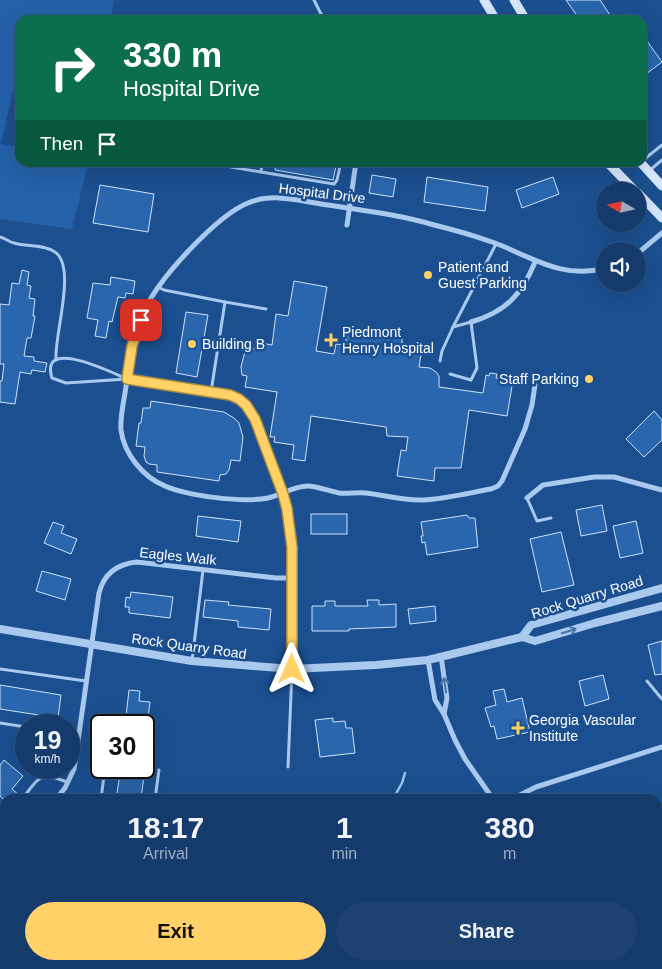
<!DOCTYPE html>
<style>
body{margin:0;font-family:Helvetica,sans-serif;background:#1d4271;color:#f1f3f6;height:100vh;display:flex;flex-direction:column;font-size:19px;white-space:nowrap}
*{box-sizing:border-box;margin:0}
p{font-size:16px;color:#9dadc1}
.icon{flex:none;width:28px;height:28px;fill:none;stroke:currentColor;stroke-width:2;stroke-linecap:round;stroke-linejoin:round}
.map{position:relative;flex:1;overflow:hidden}
.sheet{position:absolute;left:0px;top:794px;width:662px;height:176px;display:flex;flex-direction:column;background:#143b6b;border-radius:15px 15px 0 0;box-shadow:0 5px 20px #0002,0 0 0 1px #33557e}
.sheet>*{flex:none}
.top-card{position:absolute;left:15px;top:15px;width:632px;height:152px;border-radius:15px;box-shadow:0 5px 20px #0002,0 0 0 1px #33557e;background:#0b6e4f;color:#fff;overflow:hidden}
.needle{width:32px;rotate:279deg}
.controls{position:absolute;left:596px;top:182px;display:grid;gap:10px}
.controls a{display:grid;place-items:center;width:50px;height:50px;border-radius:50%;background:#143b6b;box-shadow:0 5px 20px #0002,0 0 0 1px #33557e;font-size:25px}
.speed{position:absolute;left:15px;top:714px;display:flex;gap:10px;font-size:25px;font-weight:700;text-align:center}
.speed>*{display:grid;place-content:center;width:65px;height:65px;border-radius:50%;background:#143b6b;box-shadow:0 5px 20px #0002,0 0 0 1px #33557e;line-height:1}
.speed small{font-size:12px;font-weight:400}
.speed .limit{border:2px solid #111;border-radius:8px;background:#fff;color:#111}
.pin{position:absolute;display:grid;place-items:center;width:42px;height:42px;color:#fff;margin:-21px;border-radius:10px;box-shadow:0 2px 8px #0006}
.me{position:absolute;width:55px;margin:-28px;rotate:0deg;stroke-linejoin:round;filter:drop-shadow(0 0 4px #0008)}
.turn{display:flex;align-items:center;gap:18px;height:105px;padding:0 25px;font-size:22px}
.turn .icon{width:65px;height:65px;stroke-width:2.5}
.turn b{display:block;font-size:35px;line-height:42px}
.then{display:flex;align-items:center;height:48px;padding:0 25px;background:#0003;gap:10px;font-size:19px}
.eta{display:flex;justify-content:space-evenly;align-items:center;height:85px;text-align:center}
.eta b{font-size:30px;font-weight:800;line-height:35px}
.cta{display:flex;gap:10px;margin-top:auto;padding:10px 25px}
.cta a{flex:1;height:58px;border-radius:30px;background:#ffd166;color:#111;font-size:20px;font-weight:800;line-height:58px;text-align:center}
.cta a+a{background:#1d4271;color:#f1f3f6}
.map>svg:first-child{display:block}
</style>
<div class="map">
<svg width="662" height="969" viewBox="0 0 662 969">
<rect width="100%" height="100%" fill="#1b4f8f"/>
<g fill="#2461a8">
<polygon points="0,0 114,0 111,20 20,20 20,61 1,144 20,147 20,162 88,163 72,229 0,219"/>
<polygon points="416,965 605,965 605,969 414,969"/>
</g>
<g fill="none" stroke-linecap="round" stroke-linejoin="round">
<g stroke="#9cc4f0" stroke-width="2.5">
<polyline points="393,799 402,783 405,773"/>
<polyline points="0,945 5,941"/>
<polyline points="0,949 5,951"/>
</g>
</g>
<g fill="#2a66ad" stroke="#cfe3fa">
<polygon points="566,0 600,0 612,18 609,20 580,20"/>
<polygon points="642,34 662,62 642,77"/>
<polygon points="276,162 337,162 333,180 275,170"/>
<polygon points="372,175 396,179 393,197 369,193"/>
<polygon points="427,177 488,187 485,211 424,202"/>
<polygon points="553,177 559,194 522,208 516,190"/>
<polygon points="100,185 154,194 148,232 93,223"/>
<polygon points="22,270 29,272 27,285 31,286 29,298 35,299 33,316 35,316 31,338 27,338 24,356 34,357 34,361 47,363 45,372 32,370 31,374 20,372 15,404 0,402 0,381 2,381 4,364 0,364 0,304 9,305 12,283 19,284"/>
<polygon points="111,277 135,281 133,294 126,293 125,298 118,297 112,322 109,321 106,338 95,336 98,320 87,318 93,283 110,285"/>
<polygon points="294,281 327,287 316,351 334,354 336,344 345,345 348,329 402,337 402,343 415,345 415,348 422,349 419,367 430,368 436,372 439,376 439,387 483,393 486,375 489,376 490,373 497,374 496,378 513,380 507,416 469,410 461,468 435,468 434,481 397,476 401,450 406,451 408,437 387,436 386,427 311,416 305,461 292,459 294,445 274,442 275,437 270,437 277,392 245,387 247,376 242,375 241,367 246,347 255,349 256,342 272,345 276,314 288,316"/>
<polygon points="186,312 208,315 197,377 176,373"/>
<polygon points="151,401 224,412 234,418 239,423 243,437 240,461 231,460 229,470 226,474 220,475 219,481 157,472 157,465 149,464 146,462 144,456 145,447 136,446 139,423 141,423 143,408 150,408"/>
<polygon points="654,411 662,420 662,440 644,457 626,439"/>
<polygon points="602,505 607,531 581,536 576,510"/>
<rect x="311" y="514" width="36" height="20"/>
<polygon points="467,515 469,518 475,518 478,547 427,555 425,542 422,543 421,536 423,536 421,522"/>
<polygon points="198,516 241,521 238,542 196,536"/>
<polygon points="636,521 643,553 620,558 613,526"/>
<polygon points="53,522 64,526 61,533 77,539 71,554 44,543"/>
<polygon points="561,532 574,585 542,592 530,539"/>
<polygon points="42,571 71,579 65,600 36,591"/>
<polygon points="131,592 173,597 170,618 129,613 129,607 125,607 126,597 130,598"/>
<polygon points="205,600 229,602 228,605 271,609 269,630 238,627 238,621 203,617"/>
<polygon points="367,600 379,600 379,605 396,604 396,627 349,629 349,631 312,631 312,606 325,606 325,601 335,601 335,606 368,606"/>
<polygon points="435,606 436,621 410,624 408,609"/>
<polygon points="662,641 662,674 655,675 648,645"/>
<polygon points="603,675 609,699 585,706 579,681"/>
<polygon points="0,685 61,695 58,718 0,709"/>
<polygon points="504,689 507,702 522,698 530,732 497,739 494,726 491,727 485,708 496,705 493,691"/>
<polygon points="129,690 140,691 139,701 150,702 147,725 125,725"/>
<polygon points="333,718 333,722 345,721 346,728 352,728 355,753 320,757 315,720"/>
<polygon points="4,760 23,776 12,789 20,796 19,799 3,799 0,796 0,765"/>
<polygon points="121,768 145,768 141,799 116,799"/>
</g>
<g fill="none" stroke-linecap="round" stroke-linejoin="round">
<g stroke="#a9c9ee" stroke-width="3">
<polyline points="314,0 324,20"/>
<polyline points="642,161 662,145"/>
<polyline points="202,162 261,172 262,162"/>
<polyline points="649,171 662,160"/>
<polyline points="261,172 334,184 337,180 341,162"/>
<path d="M 0,237 C 5,238 9,242 14,243 C 27,247 43,244 55,252 C 77,267 54,335 56,360"/>
<polyline points="158,287 164,290 225,302 211,392"/>
<polyline points="225,302 266,309"/>
<polyline points="453,327 496,244"/>
<polyline points="440,361 442,351 453,327 471,322 477,368 471,380 450,374"/>
<path d="M 127,379 C 113,373 39,336 52,378 L 66,383 L 127,379 L 230,395 C 242,401 249,407 255,419 L 283,493"/>
<polyline points="527,498 537,521 551,518"/>
<polyline points="192,661 203,570"/>
<polyline points="0,669 86,681"/>
<polyline points="647,681 662,699"/>
<polyline points="0,723 26,727"/>
<polyline points="69,734 79,736"/>
<polyline points="288,767 292,670"/>
<path d="M 22,799 C 40,777 39,771 67,782"/>
<polyline points="101,799 105,768"/>
<polyline points="155,799 159,770"/>
<polyline points="0,826 5,820"/>
</g>
<g stroke="#a9c9ee" stroke-width="5">
<polyline points="347,225 356,162"/>
<polyline points="638,253 662,233"/>
<path d="M 471,322 C 506,312 522,294 535,262"/>
<path d="M 535,385 L 532,405 L 525,429 L 502,481 L 498,486 L 491,489 C 469,493 445,499 423,500 C 404,501 384,495 366,493 C 357,492 348,494 339,493 C 329,491 319,487 309,486 C 296,485 281,495 268,498 C 243,503 188,496 165,486 C 143,477 124,454 121,430 C 120,418 123,405 125,393 C 130,360 134,327 151,298 C 168,270 218,215 248,203 C 271,193 297,200 321,204 C 359,210 397,214 434,225 C 455,230 475,236 495,243 C 531,257 564,280 605,268"/>
<path d="M 283,494 C 297,551 293,611 292,669"/>
<polyline points="527,498 543,485 594,477 614,477 662,490"/>
<polyline points="441,656 447,698 444,714"/>
<polyline points="428,660 435,700 444,714 455,740 465,759 493,799"/>
<path d="M 56,799 L 65,788 L 74,769 L 99,593 C 104,573 117,564 137,562 L 276,578 L 292,578"/>
<polyline points="512,799 536,787 662,747"/>
<polyline points="0,867 5,862"/>
<polyline points="401,969 404,965"/>
</g>
<g stroke="#a9c9ee" stroke-width="8">
<polyline points="0,629 192,661 292,669 376,665 428,660 522,637 535,641 595,623 662,606"/>
<polyline points="522,637 531,625 662,588"/>
</g>
<g stroke="#d6e6fa" stroke-width="9">
<polyline points="484,0 496,20"/>
<polyline points="514,0 526,20"/>
<polyline points="607,162 635,191"/>
<polyline points="640,162 662,186"/>
<polyline points="638,193 662,218"/>
</g>
</g>
<defs><path id="oneway-shaft" d="M-6 0H5M1.5-3L5.5 0L1.5 3" fill="none" stroke-width="1.6" stroke-linecap="round" stroke-linejoin="round" transform="scale(1.25)"/></defs>
<g stroke="#4674ac">
<use href="#oneway-shaft" transform="translate(569 631) rotate(-17)"/>
<use href="#oneway-shaft" transform="translate(445 685) rotate(-98)"/>
</g>
<g fill="none" stroke-linecap="round" stroke-linejoin="round">
<defs>
<polyline id="route" points="141,320 132,346 127,379 230,395 239,399 246,405 255,419 283,494 287,509 292,547 292,669"/>
</defs>
<use href="#route" stroke="#a68842" stroke-width="12"/>
<use href="#route" stroke="#ffd166" stroke-width="9"/>
</g>
<g fill="#ffd166" stroke="#1b4f8f" stroke-width="2">
<circle cx="428" cy="275" r="5"/>
<path d="M328.5 332.5h5v5h5v5h-5v5h-5v-5h-5v-5h5z"/>
<circle cx="192" cy="344" r="5"/>
<circle cx="589" cy="379" r="5"/>
<path d="M515.5 720.5h5v5h5v5h-5v5h-5v-5h-5v-5h5z"/>
</g>
<g text-anchor="middle" dominant-baseline="central" stroke-width="5" stroke-linejoin="round" paint-order="stroke">
<g font-size="14" fill="#fff" stroke="#1b4f8f">
<text transform="translate(322 193) rotate(7)">Hospital Drive</text>
<text transform="translate(178 556) rotate(6)">Eagles Walk</text>
<text transform="translate(587 597) rotate(-17)">Rock Quarry Road</text>
<text transform="translate(189 646) rotate(8)">Rock Quarry Road</text>
</g>
<g font-size="14" fill="#fff" stroke="#1b4f8f" text-anchor="start">
<text x="438" y="267">Patient and<tspan x="438" dy="16">Guest Parking</tspan></text>
<text x="342" y="332">Piedmont<tspan x="342" dy="16">Henry Hospital</tspan></text>
<text x="202" y="344">Building B</text>
<text x="579" y="379" text-anchor="end">Staff Parking</text>
<text x="529" y="720">Georgia Vascular<tspan x="529" dy="16">Institute</tspan></text>
</g>
</g>
</svg>
<div class="controls">
<a><svg class="needle" viewBox="-14 -14 28 28"><path d="M0-13l5 13h-10z" fill="#e53935"/><path d="M0 13l5-13h-10z" fill="#9dadc1"/></svg></a>
<a><svg class="icon" aria-label="sound" viewBox="0 0 24 24"><path d="M4 9h4l5-4v14l-5-4H4zM17 9q2 3 0 6"/></svg></a>
</div>
<div class="speed"><div>19<small>km/h</small></div><div class="limit">30</div></div>
<div class="pin" style="left:141px;top:320px;background:#d93025"><svg class="icon" aria-label="arrive" viewBox="0 0 24 24"><path d="M6 21V4h12l-3 4 3 4H6"/></svg></div>
<svg class="me" style="left:292px;top:669px" viewBox="-20 -20 40 40"><path d="M0-17L14 15 0 8-14 15z" fill="#ffd166" stroke="#fff" stroke-width="4"/></svg>
<div class="top-card">
<div class="turn"><svg class="icon" aria-label="right" viewBox="0 0 24 24"><path d="M7 20v-9h11M14 6l5 5-5 5"/></svg><div><b>330 m</b>Hospital Drive</div></div>
<div class="then">Then<svg class="icon" aria-label="arrive" viewBox="0 0 24 24"><path d="M6 21V4h12l-3 4 3 4H6"/></svg></div>
</div>
<section class="sheet">
<div class="eta">
<div><b>18:17</b><p>Arrival</p></div>
<div><b>1</b><p>min</p></div>
<div><b>380</b><p>m</p></div>
</div>
<div class="cta"><a>Exit</a><a>Share</a></div>
</section>
</div>
